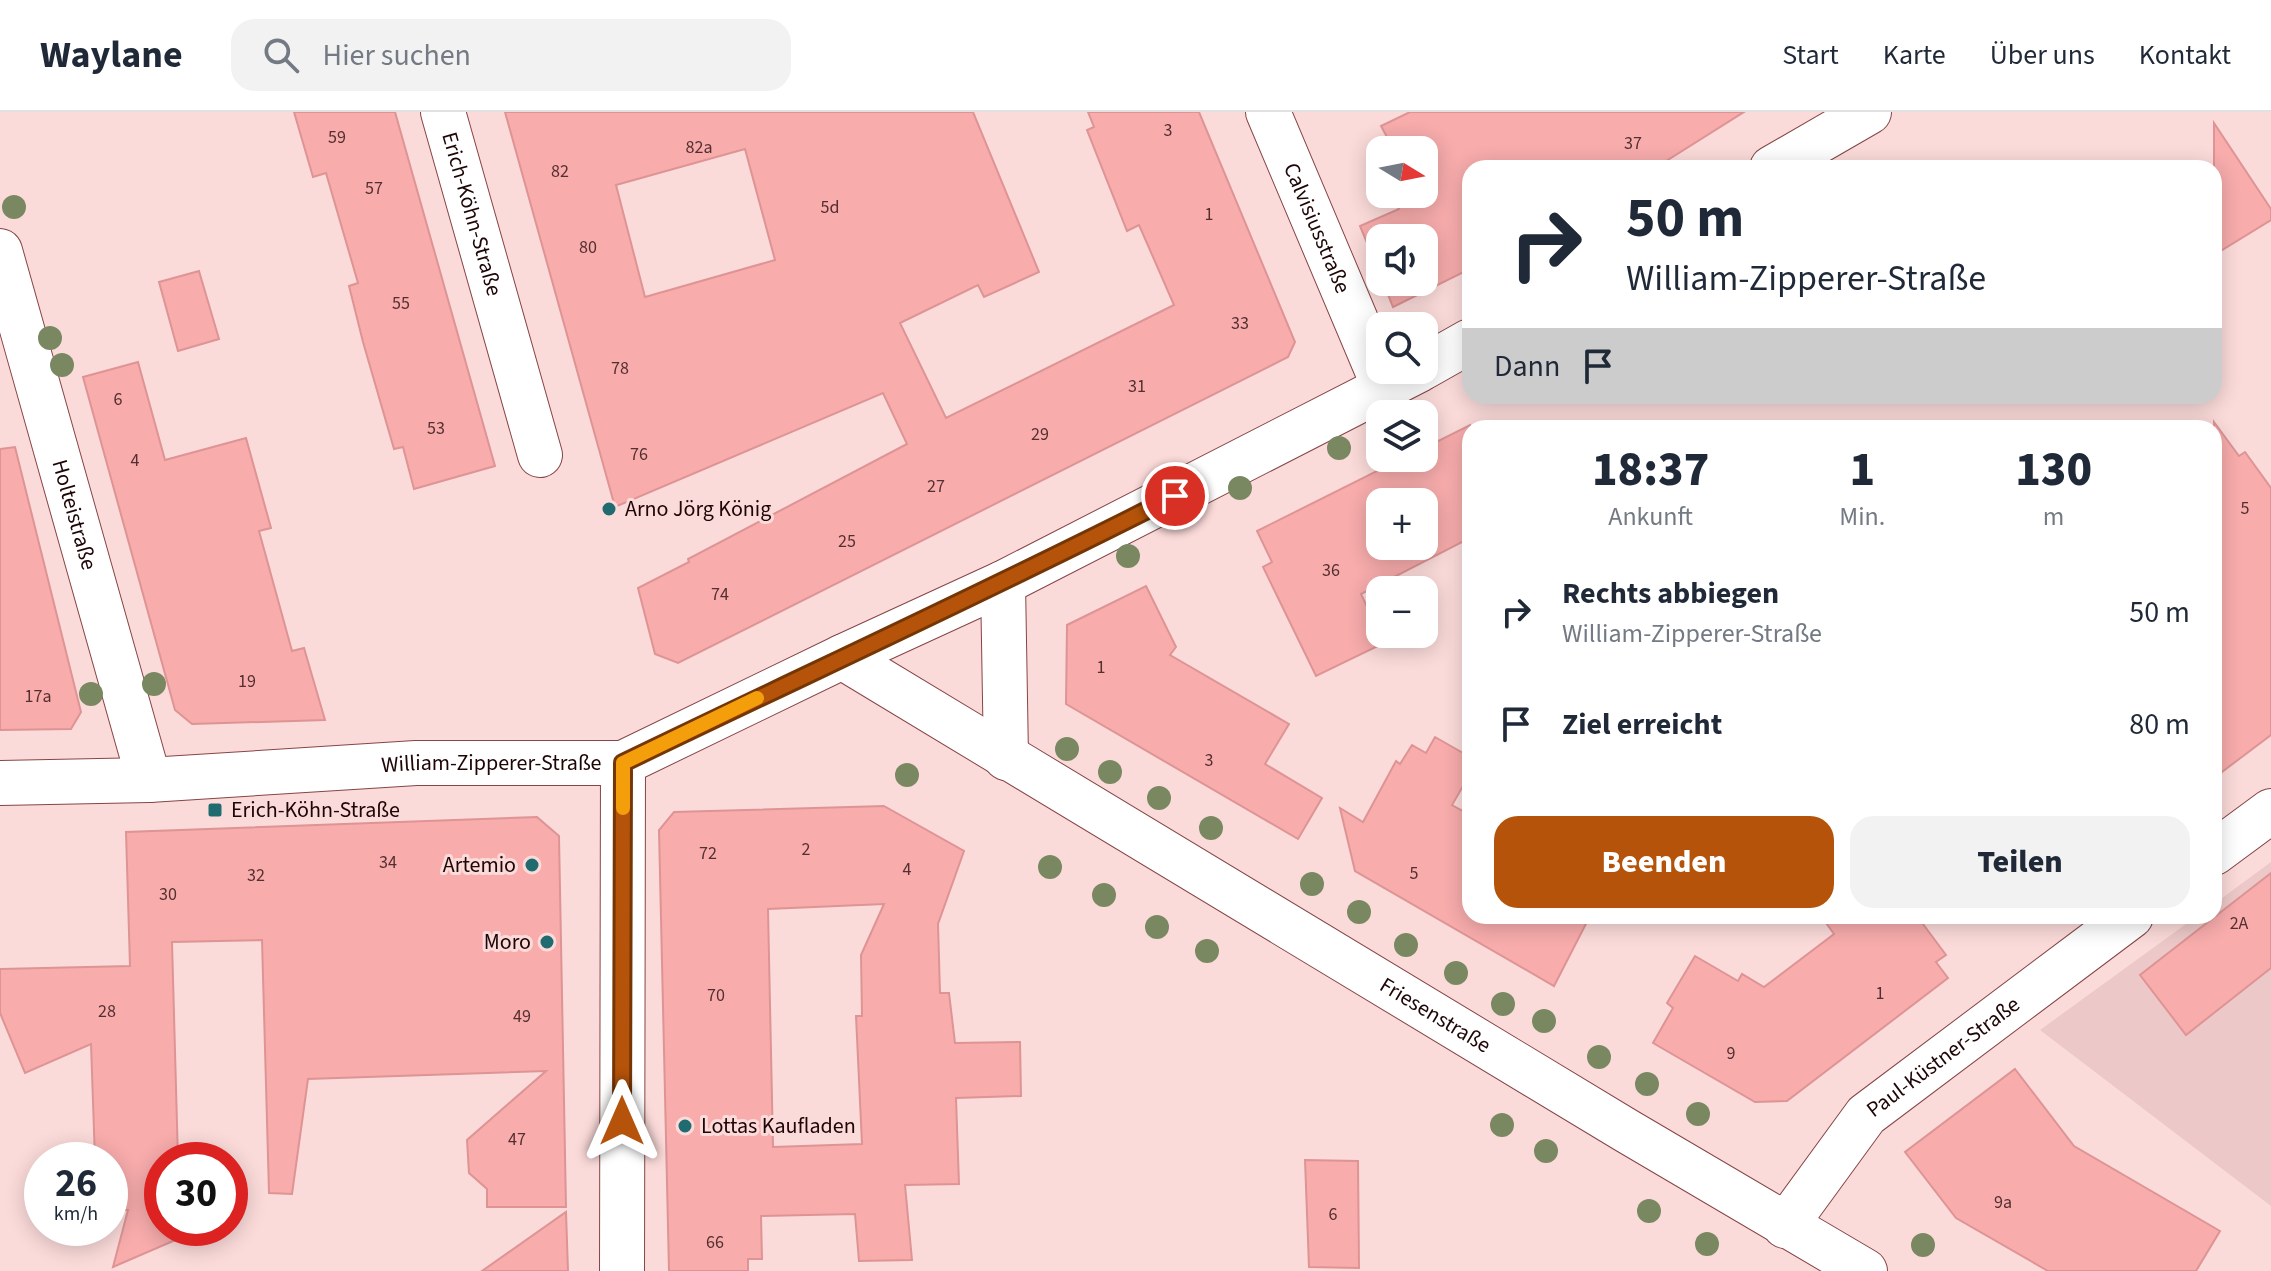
<!DOCTYPE html>
<html lang="de">
<meta charset="utf-8">
<style>
body{margin:0;font-family:"Source Sans 3",sans-serif;background:#f2f2f3;color:#1f2937;height:100vh;display:flex;flex-direction:column;font-size:30px;white-space:nowrap}
*{box-sizing:border-box;margin:0}
p{font-size:26px;color:#747a83}
.icon{flex:none;width:44px;height:44px;fill:none;stroke:currentColor;stroke-width:2;stroke-linecap:round;stroke-linejoin:round}
.map{position:relative;flex:1;overflow:hidden}
.side{position:absolute;left:1462px;top:308px;width:760px;height:504px;display:flex;flex-direction:column;background:#fff;border-radius:24px;box-shadow:0 4px 20px #0003}
.side>*{flex:none}
.top-card{position:absolute;left:1462px;top:48px;width:760px;height:244px;border-radius:24px;box-shadow:0 4px 20px #0003;background:#fff;color:#1f2937;overflow:hidden}
.needle{width:52px;rotate:100deg}
.tools{position:absolute;left:1366px;top:24px;display:grid;gap:16px}
.tools a{display:grid;place-items:center;width:72px;height:72px;border-radius:16px;background:#fff;box-shadow:0 4px 20px #0003;font-size:40px}
.speed{position:absolute;left:24px;top:1030px;display:flex;gap:16px;font-size:40px;font-weight:700;text-align:center}
.speed>*{display:grid;place-content:center;width:104px;height:104px;border-radius:50%;background:#fff;box-shadow:0 4px 20px #0003;line-height:1}
.speed small{font-size:20px;font-weight:400}
.speed .limit{border:12px solid #d22;background:#fff;color:#111}
.pin{position:absolute;display:grid;place-items:center;width:68px;height:68px;color:#fff;margin:-34px;border:4px solid #fff;border-radius:50%;box-shadow:0 2px 8px #0007}
.me{position:absolute;width:88px;margin:-44px;rotate:0deg;stroke-linejoin:round;filter:drop-shadow(0 0 6px #0008)}
.turn{display:flex;align-items:center;gap:28px;height:168px;padding:0 32px;font-size:36px}
.turn .icon{width:104px;height:104px;stroke-width:2.5}
.turn b{display:block;font-size:56px;line-height:68px}
.then{display:flex;align-items:center;height:76px;padding:0 32px;background:#0003;gap:16px;font-size:30px}
.eta{display:flex;justify-content:space-evenly;align-items:center;height:136px;text-align:center}
.eta b{font-size:48px;font-weight:800;line-height:56px}
.primary-button{display:flex;gap:16px;margin-top:auto;padding:16px 32px}
.primary-button a{flex:1;height:92px;border-radius:24px;background:#b45309;color:#fff;font-size:32px;font-weight:800;line-height:92px;text-align:center}
.primary-button a+a{background:#f2f2f3;color:#1f2937}
ul{padding:0;list-style:none}
li{display:flex;align-items:center;gap:24px;height:112px;padding:0 32px}
li div{flex:1}
li b{display:block;font-size:30px}
li em{font-style:normal}
header{display:flex;align-items:center;gap:48px;box-sizing:border-box;height:112px;padding:0 40px;background:#fff;border-bottom:2px solid #e0e1e3}
header strong{font-size:38px}
nav{display:flex;gap:44px;margin-inline-start:auto;font-size:28px}
.search{width:560px;height:72px;background:#f2f2f3;display:flex;align-items:center;gap:20px;box-sizing:border-box;padding:0 28px;border-radius:24px;color:#747a83;font-size:30px}
.map>svg:first-child{display:block}
</style>
<header>
<strong>Waylane</strong>
<div class="search"><svg class="icon" aria-label="search" viewBox="0 0 24 24"><circle cx="10" cy="10" r="6"/><path d="M15 15l6 6"/></svg>Hier suchen</div>
<nav><a>Start</a><a>Karte</a><a>Über uns</a><a>Kontakt</a></nav>
</header>
<div class="map">
<svg width="2271" height="1159" viewBox="0 0 2271 1159">
<rect width="100%" height="100%" fill="#fbdbda"/>
<polygon fill="#ecc9c8" points="2271,750 2271,1094 2040,918 2197,804 2214,804 2214,792"/>
<g fill="#f8acac" stroke="#de9494" stroke-width="2" fill-rule="evenodd">
<polygon points="294,0 395,0 495,354 414,377 403,335 394,337 363,230 349,174 358,171 326,61 313,65"/>
<path d="M 505,0 L 973,0 L 1039,160 L 984,185 L 978,173 L 900,211 L 946,306 L 1174,193 L 1139,113 L 1127,119 L 1087,18 L 1094,15 L 1088,0 L 1199,0 L 1295,230 L 1288,245 L 678,551 L 655,542 L 638,476 L 689,450 L 688,447 L 907,332 L 883,281 L 615,395 ZM 745,37 L 775,148 L 645,185 L 616,73 Z"/>
<polygon points="1410,0 1744,0 1655,56 1470,56 1470,157 1393,195 1383,170 1424,170 1424,126 1380,126 1380,162 1360,114 1399,97 1393,85 1399,82 1424,82 1424,38 1394,38 1381,14"/>
<polygon points="2214,11 2271,97 2271,108 2214,143"/>
<polygon points="199,159 219,227 178,239 159,170"/>
<polygon points="138,250 165,348 246,326 271,416 259,419 292,539 304,536 325,608 192,612 175,598 83,265"/>
<polygon points="2214,310 2239,344 2245,340 2271,376 2271,623 2214,666"/>
<path d="M 1470,313 L 1470,426 L 1361,482 L 1384,531 L 1316,564 L 1263,455 L 1272,450 L 1257,419 L 1403,346 L 1424,346 L 1424,336 ZM 1380,390 L 1424,390 L 1424,434 L 1380,434 Z"/>
<polygon points="15,335 81,600 71,617 0,618 0,337"/>
<polygon points="1146,474 1176,535 1170,543 1289,612 1265,652 1322,686 1298,727 1066,592 1067,513"/>
<polygon points="1435,625 1470,645 1470,662 1452,693 1470,703 1470,804 1590,804 1554,874 1355,759 1340,696 1363,710 1396,649 1400,652 1412,633 1426,641"/>
<path d="M 884,694 L 964,739 L 938,812 L 940,881 L 949,881 L 955,931 L 1020,930 L 1021,984 L 956,986 L 959,1072 L 905,1073 L 912,1148 L 859,1149 L 855,1102 L 761,1104 L 762,1147 L 748,1147 L 748,1159 L 669,1159 L 659,718 L 674,700 ZM 884,792 L 861,843 L 862,904 L 856,904 L 862,1032 L 773,1035 L 768,797 Z"/>
<polygon points="537,705 559,724 566,1095 487,1095 487,1077 469,1061 467,1028 546,959 308,967 292,1082 269,1081 262,828 172,830 178,1048 162,1048 162,1116 180,1116 180,1126 113,1155 128,1098 110,1098 110,1048 95,1048 91,932 25,961 0,901 0,857 130,854 126,720"/>
<polygon points="2271,761 2271,856 2186,923 2140,863"/>
<polygon points="1821,804 1917,804 1946,843 1936,850 1948,866 1787,989 1755,990 1653,931 1673,896 1667,891 1695,844 1738,869 1742,862 1764,875 1834,822"/>
<polygon points="2015,957 2074,1034 2220,1119 2196,1159 2048,1159 1956,1106 1905,1040"/>
<polygon points="1305,1048 1358,1049 1359,1156 1309,1155"/>
<polygon points="566,1100 568,1159 482,1159"/>
</g>
<g fill="none" stroke-linecap="round" stroke-linejoin="round">
<defs>
<g id="street">
<path id="s1" d="M 443,0 L 540,343"/>
<path id="s2" d="M 1268,0 L 1385,277"/>
<polyline points="1772,56 1869,0"/>
<path id="s3" d="M 0,139 L 149,668"/>
<polyline points="1424,255 1470,229"/>
<polyline points="1003,471 1006,646"/>
<polyline points="842,545 1003,471 1419,258"/>
<polyline points="2214,741 2271,699"/>
<path id="s4" d="M 1785,1114 L 1866,1003 L 2131,804"/>
<polyline points="622,1159 623,651"/>
</g>
<g id="secondary">
<path id="s5" d="M 0,671 L 149,668 L 416,651 L 623,651 L 842,545 L 1627,1019 L 1865,1159"/>
</g>
</defs>
<use href="#street" stroke="#864546" stroke-width="46"/>
<use href="#secondary" stroke="#864546" stroke-width="46"/>
<use href="#street" stroke="#fff" stroke-width="44"/>
<use href="#secondary" stroke="#fff" stroke-width="44"/>
</g>
<g fill="#7a8862">
<circle cx="14" cy="95" r="12"/>
<circle cx="50" cy="226" r="12"/>
<circle cx="62" cy="253" r="12"/>
<circle cx="1339" cy="336" r="12"/>
<circle cx="1240" cy="376" r="12"/>
<circle cx="1128" cy="444" r="12"/>
<circle cx="154" cy="572" r="12"/>
<circle cx="91" cy="582" r="12"/>
<circle cx="1067" cy="637" r="12"/>
<circle cx="1110" cy="660" r="12"/>
<circle cx="907" cy="663" r="12"/>
<circle cx="1159" cy="686" r="12"/>
<circle cx="1211" cy="716" r="12"/>
<circle cx="1050" cy="755" r="12"/>
<circle cx="1312" cy="772" r="12"/>
<circle cx="1104" cy="783" r="12"/>
<circle cx="1359" cy="800" r="12"/>
<circle cx="1157" cy="815" r="12"/>
<circle cx="1406" cy="833" r="12"/>
<circle cx="1207" cy="839" r="12"/>
<circle cx="1456" cy="861" r="12"/>
<circle cx="1503" cy="892" r="12"/>
<circle cx="1544" cy="909" r="12"/>
<circle cx="1599" cy="945" r="12"/>
<circle cx="1647" cy="972" r="12"/>
<circle cx="1698" cy="1002" r="12"/>
<circle cx="1502" cy="1013" r="12"/>
<circle cx="1546" cy="1039" r="12"/>
<circle cx="1649" cy="1099" r="12"/>
<circle cx="1707" cy="1132" r="12"/>
<circle cx="1923" cy="1133" r="12"/>
</g>
<g fill="none" stroke-linecap="round" stroke-linejoin="round">
<defs>
<path id="route" d="M 622,1009 L 623,651 C 807,562 993,477 1175,384"/>
</defs>
<use href="#route" stroke="#753606" stroke-width="20"/>
<use href="#route" stroke="#b45309" stroke-width="14"/>
<polyline stroke="#f59e0b" stroke-width="14" points="623,696 623,651 757,586"/>
</g>
<g fill="#1f6b6f" stroke="#fbdbda" stroke-width="3">
<circle cx="609" cy="397" r="8"/>
<rect x="207" y="690" width="16" height="16" rx="4"/>
<circle cx="532" cy="753" r="8"/>
<circle cx="547" cy="830" r="8"/>
<circle cx="685" cy="1014" r="8"/>
</g>
<g text-anchor="middle" dominant-baseline="central" stroke-width="6" stroke-linejoin="round" paint-order="stroke">
<g font-size="18" fill="#542f30">
<text x="1168" y="18">3</text>
<text x="337" y="25">59</text>
<text x="1633" y="31">37</text>
<text x="699" y="35">82a</text>
<text x="560" y="59">82</text>
<text x="374" y="76">57</text>
<text x="830" y="95">5d</text>
<text x="1209" y="102">1</text>
<text x="588" y="135">80</text>
<text x="401" y="191">55</text>
<text x="1240" y="211">33</text>
<text x="620" y="256">78</text>
<text x="1137" y="274">31</text>
<text x="118" y="287">6</text>
<text x="436" y="316">53</text>
<text x="1040" y="322">29</text>
<text x="639" y="342">76</text>
<text x="135" y="348">4</text>
<text x="936" y="374">27</text>
<text x="2245" y="396">5</text>
<text x="847" y="429">25</text>
<text x="1331" y="458">36</text>
<text x="720" y="482">74</text>
<text x="1101" y="555">1</text>
<text x="247" y="569">19</text>
<text x="38" y="584">17a</text>
<text x="1209" y="648">3</text>
<text x="806" y="737">2</text>
<text x="708" y="741">72</text>
<text x="388" y="750">34</text>
<text x="907" y="757">4</text>
<text x="1414" y="761">5</text>
<text x="256" y="763">32</text>
<text x="168" y="782">30</text>
<text x="2239" y="811">2A</text>
<text x="1880" y="881">1</text>
<text x="716" y="883">70</text>
<text x="107" y="899">28</text>
<text x="522" y="904">49</text>
<text x="1731" y="941">9</text>
<text x="517" y="1027">47</text>
<text x="2003" y="1090">9a</text>
<text x="1333" y="1102">6</text>
<text x="715" y="1130">66</text>
</g>
<g font-size="22" fill="#1e0506" stroke="#fbdbda">
<text stroke="none"><textPath href="#s1" startOffset="106">Erich-Köhn-Straße</textPath></text>
<text stroke="none"><textPath href="#s2" startOffset="126">Calvisiusstraße</textPath></text>
<text stroke="none"><textPath href="#s3" startOffset="274">Holteistraße</textPath></text>
<text stroke="none"><textPath href="#s5" startOffset="492">William-Zipperer-Straße</textPath></text>
<text stroke="none"><textPath href="#s5" startOffset="1560">Friesenstraße</textPath></text>
<text stroke="none"><textPath href="#s4" startOffset="234">Paul-Küstner-Straße</textPath></text>
</g>
<g font-size="22" fill="#1e0506" stroke="#fbdbda" text-anchor="start">
<text x="625" y="397">Arno Jörg König</text>
<text x="231" y="698">Erich-Köhn-Straße</text>
<text x="516" y="753" text-anchor="end">Artemio</text>
<text x="531" y="830" text-anchor="end">Moro</text>
<text x="701" y="1014">Lottas Kaufladen</text>
</g>
</g>
</svg>
<div class="tools">
<a><svg class="needle" viewBox="-14 -14 28 28"><path d="M0-13l5 13h-10z" fill="#e53935"/><path d="M0 13l5-13h-10z" fill="#747a83"/></svg></a>
<a><svg class="icon" aria-label="sound" viewBox="0 0 24 24"><path d="M4 9h4l5-4v14l-5-4H4zM17 9q2 3 0 6"/></svg></a>
<a><svg class="icon" aria-label="search" viewBox="0 0 24 24"><circle cx="10" cy="10" r="6"/><path d="M15 15l6 6"/></svg></a>
<a><svg class="icon" aria-label="layers" viewBox="0 0 24 24"><path d="M12 4l9 5-9 5-9-5zM3 14l9 5 9-5"/></svg></a>
<a>+</a>
<a>−</a>
</div>
<div class="speed"><div>26<small>km/h</small></div><div class="limit">30</div></div>
<div class="pin" style="left:1175px;top:384px;background:#d93025"><svg class="icon" aria-label="arrive" viewBox="0 0 24 24"><path d="M6 21V4h12l-3 4 3 4H6"/></svg></div>
<svg class="me" style="left:622px;top:1009px" viewBox="-20 -20 40 40"><path d="M0-17L14 15 0 8-14 15z" fill="#b45309" stroke="#fff" stroke-width="4"/></svg>
<div class="top-card">
<div class="turn"><svg class="icon" aria-label="right" viewBox="0 0 24 24"><path d="M7 20v-9h11M14 6l5 5-5 5"/></svg><div><b>50 m</b>William-Zipperer-Straße</div></div>
<div class="then">Dann<svg class="icon" aria-label="arrive" viewBox="0 0 24 24"><path d="M6 21V4h12l-3 4 3 4H6"/></svg></div>
</div>
<section class="side">
<div class="eta">
<div><b>18:37</b><p>Ankunft</p></div>
<div><b>1</b><p>Min.</p></div>
<div><b>130</b><p>m</p></div>
</div>
<ul>
<li><svg class="icon" aria-label="right" viewBox="0 0 24 24"><path d="M7 20v-9h11M14 6l5 5-5 5"/></svg><div><b>Rechts abbiegen</b><p>William-Zipperer-Straße</p></div><em>50 m</em></li>
<li><svg class="icon" aria-label="arrive" viewBox="0 0 24 24"><path d="M6 21V4h12l-3 4 3 4H6"/></svg><div><b>Ziel erreicht</b></div><em>80 m</em></li>
</ul>
<div class="primary-button"><a>Beenden</a><a>Teilen</a></div>
</section>
</div>
